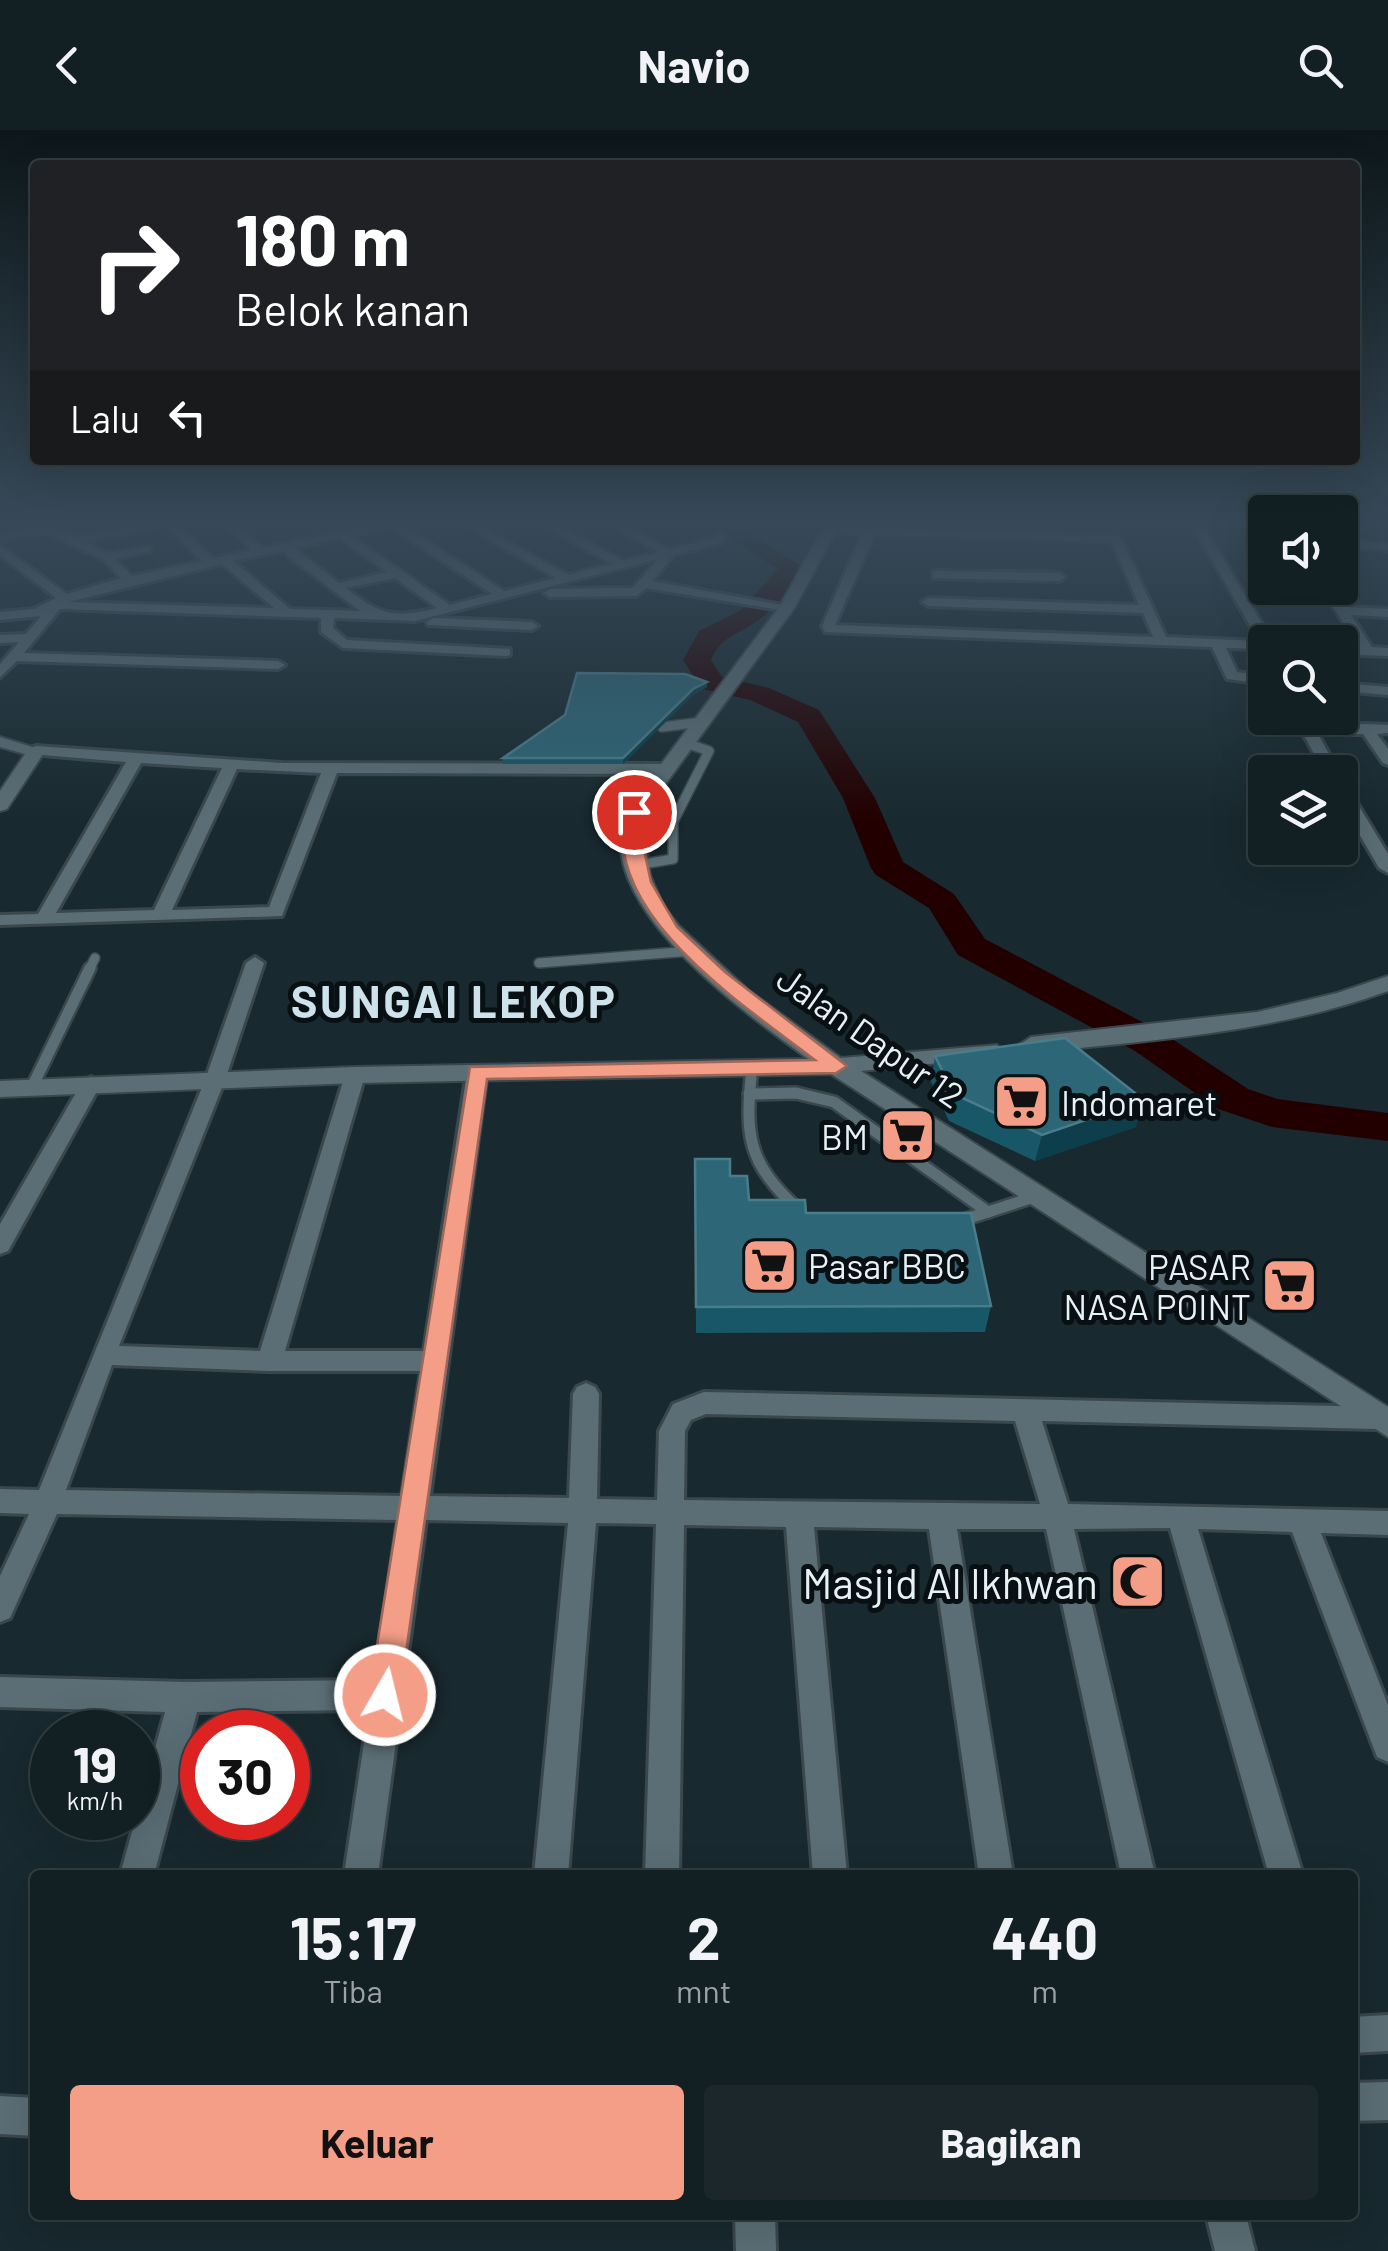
<!DOCTYPE html>
<html lang="id">
<style>
body{margin:0;font-family:Barlow,sans-serif;background:#1b272b;color:#f1f3f6;height:100vh;display:flex;flex-direction:column;font-size:38px;white-space:nowrap}
*{box-sizing:border-box;margin:0}
p{font-size:32px;color:#9ca2a6}
.icon{flex:none;width:55px;height:55px;fill:none;stroke:currentColor;stroke-width:2;stroke-linecap:round;stroke-linejoin:round}
.map{position:relative;flex:1;overflow:hidden}
.sheet{position:absolute;left:30px;top:1740px;width:1328px;height:350px;display:flex;flex-direction:column;background:#121f23;border-radius:10px;box-shadow:0 10px 40px #0002,0 0 0 2px #313d41}
.sheet>*{flex:none}
.banner{position:absolute;left:30px;top:30px;width:1330px;height:305px;border-radius:10px;box-shadow:0 10px 40px #0002,0 0 0 2px #313d41;background:#202124;color:#fff;overflow:hidden}
.controls{position:absolute;left:1248px;top:365px;display:grid;gap:20px}
.controls a{display:grid;place-items:center;width:110px;height:110px;border-radius:10px;background:#121f23;box-shadow:0 10px 40px #0002,0 0 0 2px #313d41;font-size:50px}
.speed{position:absolute;left:30px;top:1580px;display:flex;gap:20px;font-size:50px;font-weight:700;text-align:center}
.speed>*{display:grid;place-content:center;width:130px;height:130px;border-radius:50%;background:#121f23;box-shadow:0 10px 40px #0002,0 0 0 2px #313d41;line-height:1}
.speed small{font-size:25px;font-weight:400}
.speed .limit{border:15px solid #d22;background:#fff;color:#111}
.pin{position:absolute;display:grid;place-items:center;width:85px;height:85px;color:#fff;margin:-42px;border:5px solid #fff;border-radius:50%;box-shadow:0 2px 10px #0007}
.me{position:absolute;width:110px;margin:-55px;rotate:8deg;stroke-linejoin:round;filter:drop-shadow(0 0 8px #0008)}
.turn{display:flex;align-items:center;gap:35px;height:210px;padding:0 40px;font-size:45px}
.turn .icon{width:130px;height:130px;stroke-width:2.5}
.turn b{display:block;font-size:70px;line-height:85px}
.then{display:flex;align-items:center;height:95px;padding:0 40px;background:#0003;gap:20px;font-size:38px}
.eta{display:flex;justify-content:space-evenly;align-items:center;height:170px;text-align:center}
.eta b{font-size:60px;font-weight:700;line-height:70px}
.action{display:flex;gap:20px;margin-top:auto;padding:20px 40px}
.action a{flex:1;height:115px;border-radius:10px;background:#f49e88;color:#111;font-size:40px;font-weight:700;line-height:115px;text-align:center}
.action a+a{background:#1b272b;color:#f1f3f6}
header{display:flex;justify-content:space-between;align-items:center;height:130px;padding:0 40px;background:#121f23;font-size:45px;font-weight:700}
.map>svg:first-child{display:block}
</style>
<header><svg class="icon" aria-label="back" viewBox="0 0 24 24"><path d="M15 5l-7 7 7 7"/></svg>Navio<svg class="icon" aria-label="search" viewBox="0 0 24 24"><circle cx="10" cy="10" r="6"/><path d="M15 15l6 6"/></svg></header>
<div class="map">
<svg width="1388" height="2121" viewBox="0 0 1388 2121">
<rect width="100%" height="100%" fill="#18292f"/>
<g fill="none" stroke-linecap="round" stroke-linejoin="round">
<path fill="#200" fill-rule="evenodd" d="M 710,395 L 736,395 L 803,437 C 795,456 774,479 757,491 C 737,506 721,506 711,530 L 722,547 L 769,558 L 819,580 L 875,668 L 903,732 L 954,764 L 985,809 L 1163,903 L 1248,959 L 1277,969 L 1388,983 L 1388,1011 L 1272,997 L 1218,979 L 1135,921 L 958,825 L 929,778 L 876,745 L 871,738 L 843,668 L 798,592 L 750,570 L 702,559 L 683,530 L 699,501 L 741,480 L 778,439 Z"/>
<defs>
<g id="service-far1">
<polyline points="662,597 702,592"/>
<polyline points="637,735 673,729 673,692 709,621 686,613"/>
<polyline points="539,833 692,821"/>
<polyline points="89,840 95,828"/>
</g>
<g id="service">
<path d="M 752,937 C 745,1004 746,1032 798,1079"/>
<polyline points="31,959 90,838"/>
<polyline points="749,964 796,963 834,972 988,1082"/>
<polyline points="960,1091 1037,1066"/>
</g>
<g id="minor">
<path d="M 32,395 L 58,395 L 57,400 C 89,414 128,395 163,395 L 85,412 L 108,423 L 150,417 L 150,421 L 115,429 L 132,446 L 202,431 L 166,395 L 177,395 L 213,428 L 252,420 L 226,395 L 237,395 L 263,418 L 372,395 L 402,395 L 504,461 L 556,448 L 465,395 L 477,395 L 568,445 L 612,434 L 543,395 L 556,395 L 624,431 L 658,422 L 613,395 L 625,395 L 669,419 L 713,409 L 720,403 L 726,406 L 721,413 L 674,425 L 652,451 L 793,477 L 787,481 L 646,458 L 636,466 L 550,467 L 544,463 L 550,459 L 633,458 L 658,429 L 415,491 L 334,488 L 333,498 L 347,510 L 510,519 L 510,525 L 505,526 L 343,518 L 321,502 L 321,488 L 60,479 L 24,523 L 278,531 L 285,535 L 278,539 L 17,531 L 0,547 L 0,534 L 19,512 L 0,513 L 0,505 L 26,504 L 41,486 L 0,490 L 0,482 L 34,479 L 56,468 L 0,425 L 0,416 L 67,464 L 121,448 L 103,429 L 44,402 L 0,411 L 0,405 L 34,398 ZM 390,396 L 391,397 L 492,464 L 450,475 L 351,406 ZM 340,408 L 387,442 L 339,453 L 294,418 ZM 282,421 L 360,481 L 290,479 L 233,431 ZM 222,434 L 274,478 L 68,472 ZM 395,448 L 437,478 C 393,489 381,485 346,458 Z"/>
<path d="M 867,395 L 877,395 L 876,398 L 1120,406 L 1166,507 L 1259,511 L 1192,395 L 1203,395 L 1273,512 L 1265,512 L 1265,519 L 1226,518 L 1237,542 L 1265,546 L 1265,554 L 1227,549 L 1212,517 L 825,502 L 822,496 L 862,404 L 824,400 L 830,397 L 865,398 ZM 874,405 L 1112,411 L 1139,475 L 928,468 L 922,472 L 928,476 L 1143,483 L 1153,507 L 835,495 Z"/>
<polygon points="1340,411 1388,414 1388,420 1340,417"/>
<polygon points="937,441 1059,443 1065,447 1059,451 933,448 933,442"/>
<polygon points="1321,458 1333,458 1346,477 1388,479 1388,487 1351,485 1372,517 1388,518 1388,526 1340,524 1340,516 1359,517"/>
<polygon points="433,488 532,492 538,496 532,500 428,495 427,492"/>
<polygon points="1340,553 1388,557 1388,565 1340,561"/>
<polygon points="1366,594 1388,595 1388,603 1377,604 1388,619 1388,635 1383,633 1363,604 1318,604 1339,642 1324,642 1301,600 1308,596"/>
<path d="M 36,616 L 282,633 L 666,634 L 674,639 L 666,644 L 337,643 L 282,786 L 0,795 L 0,785 L 38,784 L 126,632 L 31,624 L 31,618 ZM 141,633 L 222,638 L 154,780 L 56,783 ZM 237,639 L 321,643 L 269,777 L 172,780 Z"/>
<polygon points="1340,653 1348,658 1388,724 1388,743 1379,738 1340,671"/>
<path d="M 255,827 L 264,833 L 225,950 L 119,1216 L 260,1221 L 345,945 L 355,938 L 365,945 L 285,1221 L 424,1221 L 467,942 L 470,937 L 484,937 L 487,942 L 430,1366 L 569,1368 L 573,1264 L 577,1257 L 586,1253 L 595,1257 L 599,1264 L 597,1369 L 657,1370 L 659,1301 L 673,1274 L 704,1262 L 1377,1277 L 1386,1280 L 1388,1292 L 1377,1299 L 1042,1291 L 1068,1374 L 1388,1381 L 1388,1405 L 1321,1403 L 1388,1575 L 1388,1632 L 1377,1627 L 1292,1402 L 1198,1399 L 1303,1745 L 1269,1745 L 1170,1398 L 1074,1399 L 1155,1745 L 1121,1745 L 1046,1399 L 957,1399 L 1013,1745 L 979,1745 L 929,1399 L 814,1397 L 847,1745 L 813,1745 L 786,1397 L 684,1395 L 679,1745 L 645,1745 L 656,1394 L 596,1393 L 568,1745 L 534,1745 L 568,1393 L 426,1390 L 378,1745 L 344,1745 L 369,1580 L 197,1582 L 154,1745 L 120,1745 L 165,1582 L 0,1577 L 0,1547 L 185,1552 L 374,1550 L 398,1390 L 57,1384 L 10,1488 L 0,1492 L 0,1446 L 29,1384 L 0,1383 L 0,1359 L 39,1360 L 205,950 L 246,833 ZM 112,1235 L 269,1241 L 421,1241 L 402,1366 L 66,1360 ZM 706,1284 L 1015,1291 L 1040,1374 L 684,1370 L 685,1301 L 691,1290 Z"/>
<polygon points="91,947 101,954 8,1121 0,1124 0,1094 81,954"/>
<polygon points="1388,1885 1388,1921 1352,1923 1352,1887"/>
<polygon points="1388,1952 1388,1990 1352,1991 1352,1953"/>
<polygon points="0,1966 35,1968 35,2006 0,2004"/>
<polygon points="735,2085 775,2085 776,2121 736,2121"/>
<polygon points="1206,2085 1246,2085 1255,2121 1215,2121"/>
</g>
<g id="tertiary">
<path d="M 825,395 L 839,395 L 795,477 L 645,682 L 643,697 L 650,745 L 663,776 L 679,796 L 748,860 L 841,928 L 997,915 L 1000,920 L 997,925 L 988,928 L 861,941 L 1388,1277 L 1388,1307 L 831,944 L 355,953 L 0,967 L 0,951 L 355,937 L 808,929 C 747,884 583,770 628,678 L 780,476 Z"/>
<polygon points="0,607 45,621 7,679 0,681 0,661 25,624 0,617"/>
<path d="M 1388,846 L 1388,861 C 1273,903 1152,910 1031,923 L 1019,915 L 1031,907 L 1257,882 L 1337,863 Z"/>
</g>
</defs>
<use href="#service-far1" stroke="#3a474d" stroke-width="12"/>
<use href="#service" stroke="#3a474d" stroke-width="16"/>
<use href="#minor" stroke="#3a474d" stroke-width="6"/>
<use href="#tertiary" stroke="#3a474d" stroke-width="4"/>
<use href="#service-far1" stroke="#5b6e75" stroke-width="9"/>
<use href="#service" stroke="#5b6e75" stroke-width="11"/>
<use href="#minor" fill="#5b6e75" fill-rule="evenodd"/>
<use href="#tertiary" fill="#5b6e75" fill-rule="evenodd"/>
</g>
<g fill="#175768">
<polygon points="707,552 707,557 693,565 623,634 503,634 503,628"/>
<polygon points="935,926 1136,997 1035,1031 949,991 931,952"/>
<polygon points="695,1029 730,1046 749,1070 806,1083 991,1176 985,1202 696,1203"/>
</g>
<g fill="#0e3d4b">
<polygon points="707,552 707,557 693,565 623,634 623,628 693,559"/>
<polygon points="1144,970 1136,997 1035,1031 1042,1005"/>
</g>
<g fill="#2d6777" stroke="#4a7d8b" stroke-width="2.5">
<polygon points="577,543 685,544 707,552 693,559 623,628 503,628 565,585"/>
<polygon points="1065,908 1144,970 1042,1005 954,964 935,926"/>
<polygon points="695,1029 730,1029 730,1046 747,1046 749,1070 805,1070 806,1083 971,1083 991,1176 696,1177"/>
</g>
<linearGradient id="sky" x2="0" y2="1"><stop stop-color="#0d171a"/><stop offset="0.57" stop-color="#374958"/><stop offset="1" stop-color="#374958" stop-opacity="0"/></linearGradient>
<rect width="1388" height="691" fill="url(#sky)"/>
<path fill="#f49e88" stroke="#9f6758" stroke-width="2.5" d="M 634,677 L 643,682 L 639,697 L 651,752 L 677,797 L 725,842 L 847,936 L 836,943 L 487,949 L 400,1565 L 396,1576 L 385,1581 L 374,1576 L 369,1565 L 470,937 L 815,930 C 748,878 599,783 626,682 Z"/>
<defs>
<symbol id="supermarket-square" viewBox="-11 -11 22 22"><rect x="-9" y="-9" width="18" height="18" rx="4" fill="#f49e88" stroke="#091013"/><path d="M-6-5.5h2.5l.6 2H6L4.5 2H-2.5L-4.4-4H-6ZM-1.5 3.2a1.3 1.3 0 1 0 .1 0ZM3 3.2a1.3 1.3 0 1 0 .1 0Z" fill="#111"/></symbol>
<symbol id="mosque-square" viewBox="-11 -11 22 22"><rect x="-9" y="-9" width="18" height="18" rx="4" fill="#f49e88" stroke="#091013"/><path d="M3.5-4.9A6 6 0 1 0 3.5 4.9A5 5 0 1 1 3.5-4.9Z" fill="#111"/></symbol>
</defs>
<g fill-rule="evenodd">
<use href="#supermarket-square" x="990" y="940" width="63" height="63"/>
<use href="#supermarket-square" x="876" y="974" width="63" height="63"/>
<use href="#supermarket-square" x="738" y="1104" width="63" height="63"/>
<use href="#supermarket-square" x="1258" y="1124" width="63" height="63"/>
<use href="#mosque-square" x="1106" y="1420" width="63" height="63"/>
</g>
<g text-anchor="middle" dominant-baseline="central" stroke-width="10" stroke-linejoin="round" paint-order="stroke">
<g font-size="35" fill="#e7f2f6" stroke="#091013">
<text transform="translate(871 906) rotate(35)">Jalan Dapur 12</text>
</g>
<g font-size="35" fill="#e7f2f6" stroke="#091013" text-anchor="start">
<text x="1061" y="972">Indomaret</text>
<text x="868" y="1006" text-anchor="end">BM</text>
<text x="808" y="1135">Pasar BBC</text>
<text x="1251" y="1136" text-anchor="end">PASAR<tspan x="1251" dy="40">NASA POINT</tspan></text>
</g>
<g font-size="42" fill="#e7f2f6" stroke="#091013" text-anchor="end">
<text x="1098" y="1452">Masjid Al Ikhwan</text>
</g>
<g font-size="45" font-weight="bold" letter-spacing="2.5" fill="#cde2eb" stroke="#091013">
<text x="454" y="870">SUNGAI LEKOP</text>
</g>
</g>
</svg>
<div class="controls">
<a><svg class="icon" aria-label="sound" viewBox="0 0 24 24"><path d="M4 9h4l5-4v14l-5-4H4zM17 9q2 3 0 6"/></svg></a>
<a><svg class="icon" aria-label="search" viewBox="0 0 24 24"><circle cx="10" cy="10" r="6"/><path d="M15 15l6 6"/></svg></a>
<a><svg class="icon" aria-label="layers" viewBox="0 0 24 24"><path d="M12 4l9 5-9 5-9-5zM3 14l9 5 9-5"/></svg></a>
</div>
<div class="speed"><div>19<small>km/h</small></div><div class="limit">30</div></div>
<div class="pin" style="left:634px;top:682px;background:#d93025"><svg class="icon" aria-label="arrive" viewBox="0 0 24 24"><path d="M6 21V4h12l-3 4 3 4H6"/></svg></div>
<svg class="me" style="left:385px;top:1565px" viewBox="-20 -20 40 40"><circle r="17" fill="#f49e88" stroke="#fff" stroke-width="3"/><path d="M0-11L8 9 0 5-8 9z" fill="#fff"/></svg>
<div class="banner">
<div class="turn"><svg class="icon" aria-label="right" viewBox="0 0 24 24"><path d="M7 20v-9h11M14 6l5 5-5 5"/></svg><div><b>180 m</b>Belok kanan</div></div>
<div class="then">Lalu<svg class="icon" aria-label="left" viewBox="0 0 24 24"><path d="M17 20v-9H6M10 6l-5 5 5 5"/></svg></div>
</div>
<section class="sheet">
<div class="eta">
<div><b>15:17</b><p>Tiba</p></div>
<div><b>2</b><p>mnt</p></div>
<div><b>440</b><p>m</p></div>
</div>
<div class="action"><a>Keluar</a><a>Bagikan</a></div>
</section>
</div>
